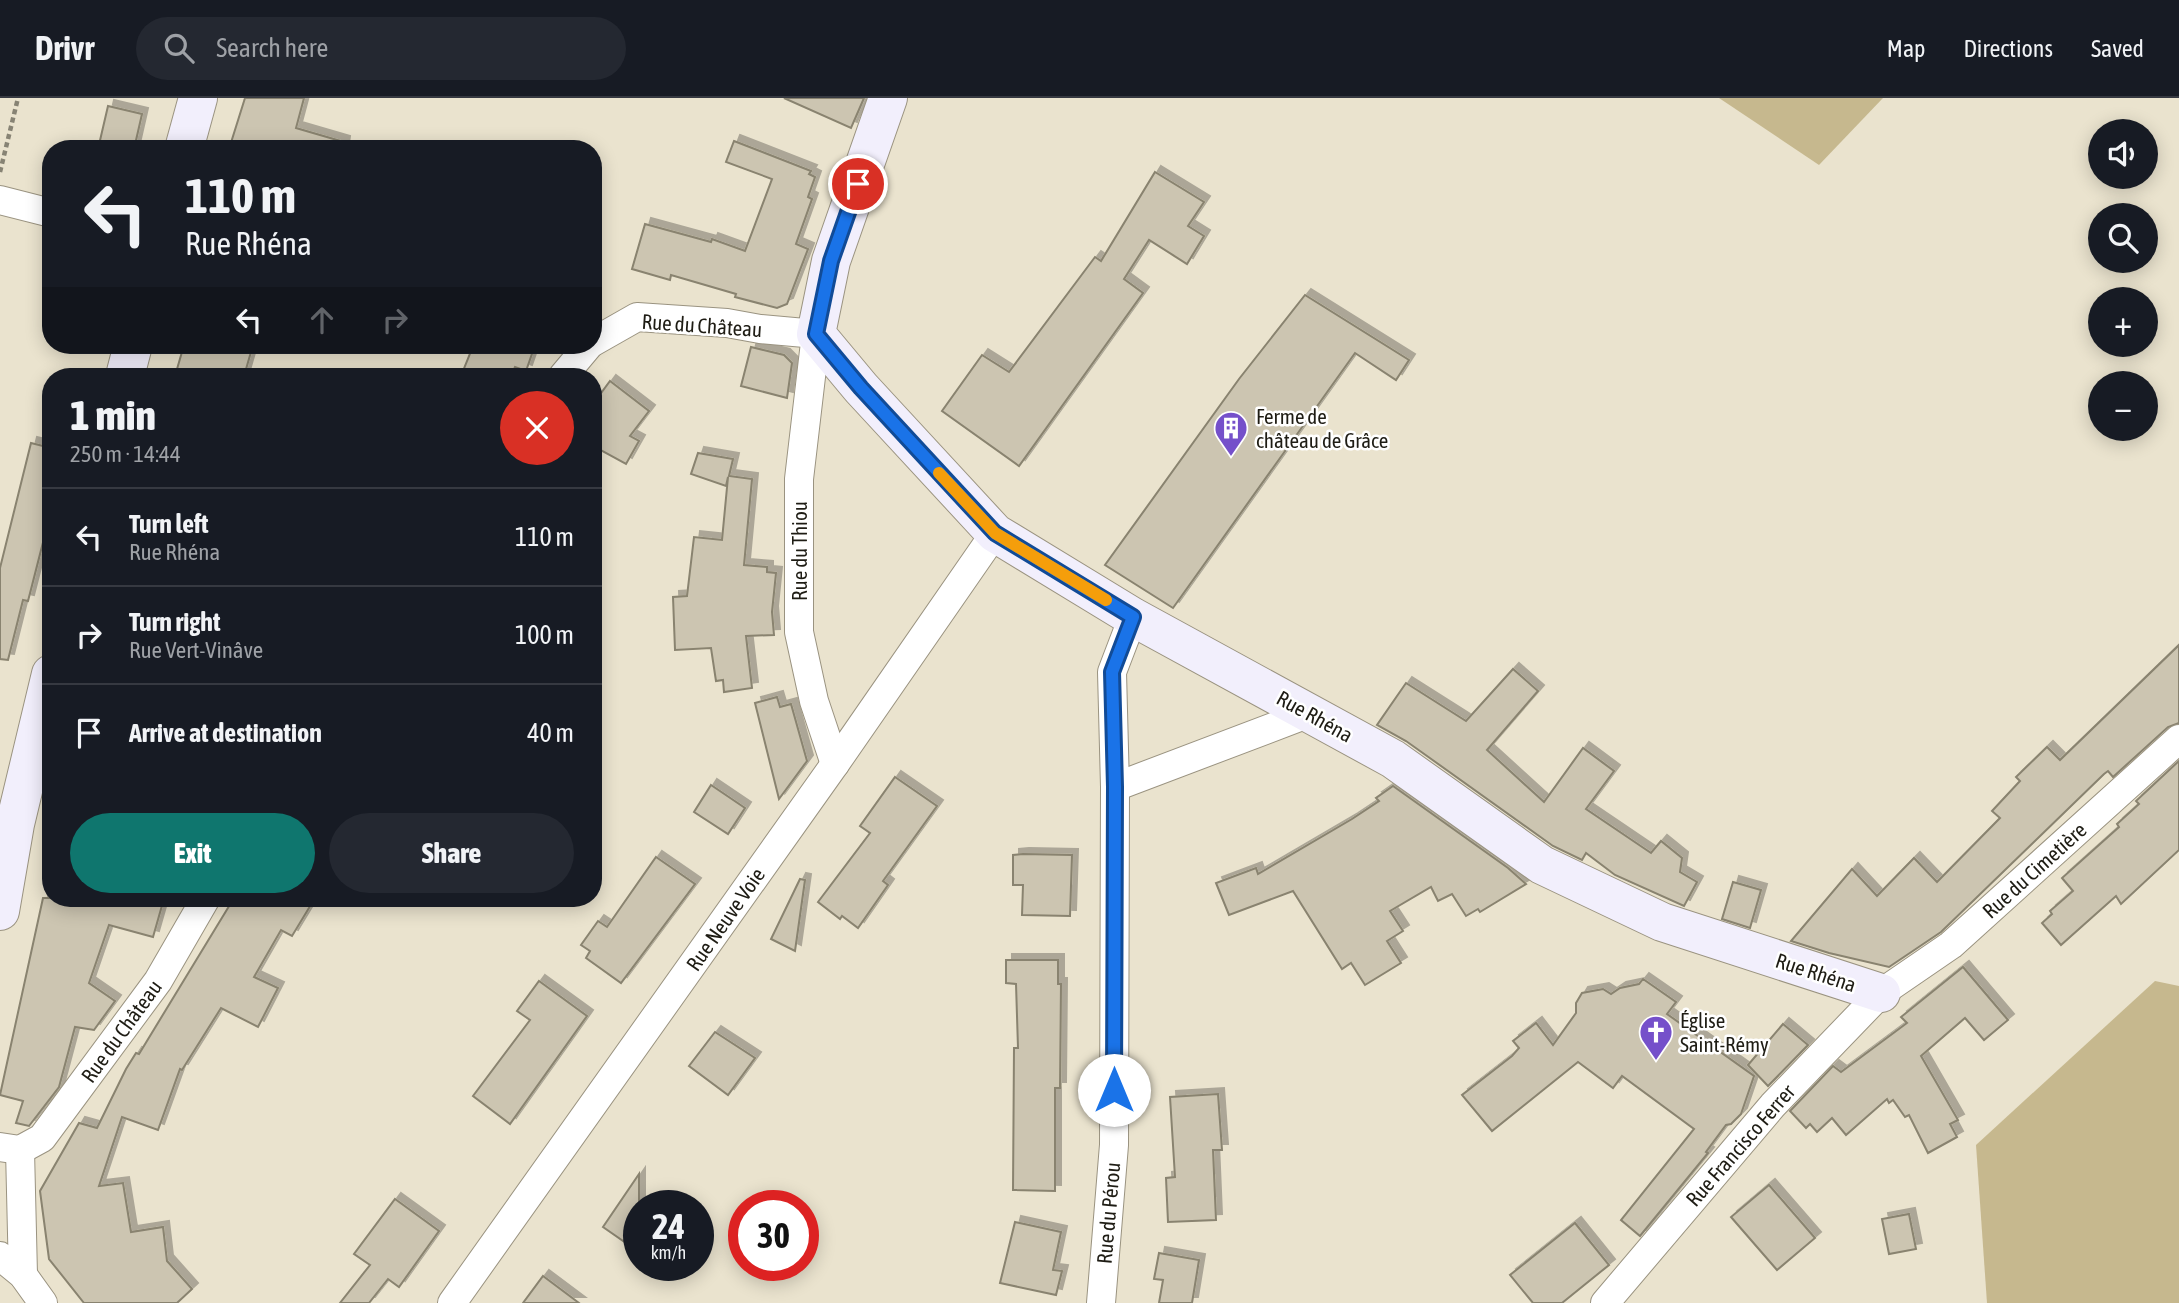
<!DOCTYPE html>
<meta charset="utf-8">
<style>
body{margin:0;font-family:"Asap Condensed",sans-serif;background:#242831;color:#f1f3f6;height:100vh;display:flex;flex-direction:column;font-size:26px;white-space:nowrap}
*{box-sizing:border-box;margin:0}
p{font-size:23px;color:#9ea1a6}
.icon{flex:none;width:38px;height:38px;fill:none;stroke:currentColor;stroke-width:2;stroke-linecap:round;stroke-linejoin:round}
.map{position:relative;flex:1;overflow:hidden}
.side{position:absolute;left:42px;top:270px;width:560px;height:539px;display:flex;flex-direction:column;background:#171b24;border-radius:28px;box-shadow:0 4px 18px #0003}
.side>*{flex:none}
.top-card{position:absolute;left:42px;top:42px;width:560px;height:214px;border-radius:28px;box-shadow:0 4px 18px #0003;background:#171b24;color:#f1f3f6;overflow:hidden}
.controls{position:absolute;left:2088px;top:21px;display:grid;gap:14px}
.controls a{display:grid;place-items:center;width:70px;height:70px;border-radius:50%;background:#171b24;box-shadow:0 4px 18px #0003;font-size:35px}
.speed{position:absolute;left:623px;top:1092px;display:flex;gap:14px;font-size:35px;font-weight:700;text-align:center}
.speed>*{display:grid;place-content:center;width:91px;height:91px;border-radius:50%;background:#171b24;box-shadow:0 4px 18px #0003;line-height:1}
.speed small{font-size:18px;font-weight:400}
.speed .limit{border:10px solid #d22;background:#fff;color:#111}
.pin{position:absolute;display:grid;place-items:center;width:60px;height:60px;color:#fff;margin:-30px;border:4px solid #fff;border-radius:50%;box-shadow:0 2px 7px #0007}
.me{position:absolute;width:77px;margin:-38px;rotate:0deg;stroke-linejoin:round;filter:drop-shadow(0 0 5px #0008)}
.turn{display:flex;align-items:center;gap:24px;height:147px;padding:0 28px;font-size:32px}
.turn .icon{width:91px;height:91px;stroke-width:2.5}
.turn b{display:block;font-size:49px;line-height:60px}
.lanes{display:flex;align-items:center;height:66px;padding:0 28px;background:#0003;justify-content:center;gap:35px;direction:ltr}
.lanes .off{opacity:.35}
.round{display:grid;place-items:center;flex:none;width:74px;height:74px;border-radius:37px;background:#242831}
.summary{display:flex;align-items:center;justify-content:space-between;height:119px;padding:0 28px}
h1{font-size:42px;font-weight:800;line-height:52px}
.button{display:flex;gap:14px;margin-top:auto;padding:14px 28px}
.button a{flex:1;height:80px;border-radius:42px;background:#0f766e;color:#fff;font-size:28px;font-weight:800;line-height:80px;text-align:center}
.button a+a{background:#242831;color:#f1f3f6}
ul{padding:0;list-style:none}
li{display:flex;align-items:center;gap:21px;height:98px;padding:0 28px;border-top:2px solid #363941}
li div{flex:1}
li b{display:block;font-size:26px}
li em{font-style:normal}
header{display:flex;align-items:center;gap:42px;box-sizing:border-box;height:98px;padding:0 35px;background:#171b24;border-bottom:2px solid #363941}
header strong{font-size:33px}
nav{display:flex;gap:38px;margin-inline-start:auto;font-size:24px}
.search{width:490px;height:63px;background:#242831;display:flex;align-items:center;gap:18px;box-sizing:border-box;padding:0 24px;border-radius:38px;color:#9ea1a6;font-size:26px}
.map>svg:first-child{display:block}
</style>
<header>
<strong>Drivr</strong>
<div class="search"><svg class="icon" aria-label="search" viewBox="0 0 24 24"><circle cx="10" cy="10" r="6"/><path d="M15 15l6 6"/></svg>Search here</div>
<nav><a>Map</a><a>Directions</a><a>Saved</a></nav>
</header>
<div class="map">
<svg width="2179" height="1205" viewBox="0 0 2179 1205">
<defs>
<filter id="shadow"><feDropShadow dx="6" dy="-6" stdDeviation="0" flood-color="#0004"/></filter>
</defs>
<rect width="100%" height="100%" fill="#eae3ce"/>
<g fill="#c6b88e">
<polygon points="1719,0 1883,0 1819,67"/>
<polygon points="2155,883 2179,888 2179,1205 1987,1205 1976,1047"/>
</g>
<g fill="#ccc5b1" stroke="#89836f" stroke-width="2" filter="url(#shadow)">
<polygon points="245,0 304,0 296,30 344,44 343,51 229,51"/>
<polygon points="784,0 864,0 851,30"/>
<polygon points="108,8 142,16 134,51 98,51"/>
<polygon points="734,43 811,73 809,76 815,79 808,99 812,101 796,146 808,151 787,206 777,210 735,199 736,196 671,177 670,182 632,171 645,126 711,144 712,141 745,153 772,81 726,64"/>
<polygon points="1155,74 1204,104 1188,128 1204,138 1187,166 1149,142 1124,181 1143,195 1019,368 942,313 982,257 1009,274 1095,159 1101,163"/>
<polygon points="1305,197 1409,262 1396,282 1355,255 1173,510 1105,467 1239,281"/>
<polygon points="184,247 253,247 244,278 175,278"/>
<polygon points="462,247 535,247 526,273 515,269 511,278 461,278 471,253 462,250"/>
<polygon points="751,249 784,257 792,265 787,300 741,288"/>
<polygon points="610,283 649,313 630,338 639,343 626,366 593,348 593,306"/>
<polygon points="31,345 51,350 51,413 28,503 23,502 8,562 0,561 0,470"/>
<polygon points="698,355 733,361 729,378 752,381 744,467 767,469 767,474 776,475 772,514 774,537 746,538 752,590 724,594 723,582 716,583 711,550 675,552 673,499 687,498 694,439 722,442 728,379 726,388 691,376"/>
<polygon points="2179,547 2179,625 2168,629 2113,679 2108,673 2104,676 1941,834 1889,869 1829,855 1791,843 1852,771 1877,798 1914,760 1937,784 2000,720 1992,713 2020,683 2016,679 2047,649 2060,662"/>
<polygon points="1513,571 1538,593 1487,652 1544,704 1583,650 1614,673 1586,711 1651,755 1661,743 1682,760 1680,774 1697,784 1684,808 1615,777 1586,755 1582,762 1553,748 1406,643 1377,627 1406,585 1466,623"/>
<polygon points="777,599 780,609 791,606 807,663 779,701 755,605"/>
<polygon points="2179,663 2179,752 2121,806 2116,798 2061,847 2042,825 2052,816 2050,813 2073,793 2062,780 2119,729 2117,726 2139,706 2136,703"/>
<polygon points="895,679 937,708 883,783 888,787 858,830 842,818 840,821 818,804 870,735 860,728"/>
<polygon points="711,687 745,710 728,736 694,714"/>
<polygon points="1393,688 1508,770 1526,786 1480,814 1478,811 1466,818 1452,796 1438,803 1431,789 1390,813 1403,833 1387,843 1401,865 1365,887 1351,865 1342,871 1293,793 1229,817 1216,785 1256,770 1258,776 1352,721 1379,703 1376,700"/>
<polygon points="1023,756 1072,757 1070,818 1022,817 1023,787 1013,787 1013,757"/>
<polygon points="656,759 695,786 621,885 586,860 590,853 581,847 598,823 607,829"/>
<polygon points="800,781 805,782 795,853 771,841"/>
<polygon points="1733,784 1761,792 1750,830 1722,821"/>
<polygon points="43,800 147,800 163,804 153,839 109,827 89,885 115,903 94,932 75,929 59,989 29,1028 16,1025 23,1003 0,997"/>
<polygon points="234,800 315,800 292,838 281,832 254,879 278,890 258,929 221,910 182,972 180,971 158,1032 122,1019 99,1088 123,1085 131,1134 163,1129 167,1163 192,1191 177,1205 84,1205 49,1161 40,1093 79,1025 97,1030 126,971 136,955 139,956"/>
<polygon points="1006,862 1058,862 1058,886 1061,886 1060,990 1055,990 1055,1093 1013,1092 1014,950 1018,950 1016,886 1006,885"/>
<polygon points="1963,869 2008,922 1984,942 1965,920 1921,958 1958,1022 1950,1026 1957,1039 1928,1055 1909,1017 1905,1019 1893,1002 1889,1005 1887,1001 1846,1037 1832,1020 1817,1034 1810,1026 1806,1030 1790,1013 1833,968 1841,974 1907,925 1901,919"/>
<polygon points="1643,881 1676,904 1667,916 1754,978 1741,1016 1731,1026 1726,1027 1706,1054 1708,1055 1640,1138 1621,1122 1694,1031 1622,978 1613,990 1578,964 1492,1033 1462,997 1512,958 1519,950 1513,943 1536,925 1553,947 1576,915 1576,905 1582,895 1603,891 1611,896 1620,890 1639,886"/>
<polygon points="539,883 587,918 510,1026 473,998 530,922 517,913"/>
<polygon points="1783,926 1808,947 1768,988 1748,967"/>
<polygon points="715,934 755,960 728,997 689,968"/>
<polygon points="1218,996 1222,1052 1213,1052 1216,1122 1168,1124 1166,1080 1175,1079 1170,999"/>
<polygon points="639,1076 639,1154 603,1129"/>
<polygon points="1769,1087 1815,1140 1777,1172 1731,1119"/>
<polygon points="395,1101 439,1133 399,1189 388,1181 369,1205 340,1205 370,1167 354,1156"/>
<polygon points="1909,1116 1916,1151 1889,1156 1882,1121"/>
<polygon points="1015,1124 1061,1134 1053,1172 1062,1173 1056,1197 1000,1185"/>
<polygon points="1575,1125 1609,1167 1562,1205 1533,1205 1510,1177"/>
<polygon points="1159,1155 1199,1162 1192,1205 1159,1205 1163,1182 1154,1181"/>
<polygon points="543,1178 579,1205 523,1205"/>
</g>
<g fill="none" stroke-linecap="round" stroke-linejoin="round">
<defs>
<g id="street">
<polyline points="0,102 51,115"/>
<polyline points="593,244 637,219 727,225 760,231 816,236 799,381 799,534 814,603 835,666"/>
<polyline points="563,278 589,247"/>
<polyline points="1115,689 1310,615"/>
<polyline points="0,1049 20,1052 42,1040 158,883 206,800"/>
<polyline points="20,1052 23,1177"/>
<polyline points="0,1158 23,1177 43,1205"/>
<polyline points="452,1205 835,666 995,435"/>
<polyline points="1101,1205 1114,1047 1115,689 1112,574 1133,519"/>
<polyline points="1605,1205 1773,1007 1881,895 1951,847 2179,641"/>
</g>
<g id="secondary">
<polyline points="888,0 831,163 816,236 861,290 995,435 1133,519 1393,661 1542,767 1662,824 1881,895"/>
<polyline points="184,51 198,0"/>
<polyline points="125,278 133,247"/>
<polyline points="0,813 15,726 51,576"/>
</g>
</defs>
<use href="#street" stroke="#9a9380" stroke-width="30"/>
<use href="#secondary" stroke="#9a9380" stroke-width="40"/>
<polyline stroke="#878374" stroke-width="4.5" stroke-dasharray="5 3.5" stroke-linecap="butt" points="0,74 18,0"/>
<use href="#street" stroke="#fff" stroke-width="28"/>
<use href="#secondary" stroke="#f2effc" stroke-width="38"/>
</g>
<g fill="none" stroke-linecap="round" stroke-linejoin="round">
<defs>
<polyline id="route" points="858,86 831,163 816,236 861,290 995,435 1133,519 1112,574 1115,689 1114,992"/>
</defs>
<use href="#route" stroke="#114b97" stroke-width="18"/>
<use href="#route" stroke="#1a73e8" stroke-width="12"/>
<polyline stroke="#f59e0b" stroke-width="12" points="939,375 995,435 1106,502"/>
</g>
<defs>
<symbol id="building-pin" viewBox="-11 -11 22 30"><path d="M0 17L-7.5 6A9.5 9.5 0 1 1 7.5 6Z" fill="#7550ca" stroke="#fff"/><path d="M-4-6H4V6H1V3H-1V6H-4ZM-2.5-4.3h1.7v1.8h-1.7ZM.8-4.3h1.7v1.8H.8ZM-2.5-1h1.7V.8h-1.7ZM.8-1h1.7V.8H.8Z" fill="#fff"/></symbol>
<symbol id="church-pin" viewBox="-11 -11 22 30"><path d="M0 17L-7.5 6A9.5 9.5 0 1 1 7.5 6Z" fill="#7550ca" stroke="#fff"/><path d="M-1.2-6h2.4v3.5h3.3v2.4h-3.3V6h-2.4V-.1h-3.3v-2.4h3.3Z" fill="#fff"/></symbol>
</defs>
<g fill-rule="evenodd">
<use href="#building-pin" x="1212" y="311" width="38" height="52"/>
<use href="#church-pin" x="1637" y="915" width="38" height="52"/>
</g>
<g text-anchor="middle" dominant-baseline="central" stroke-width="5" stroke-linejoin="round" paint-order="stroke">
<g font-size="21" fill="#1e1c14" stroke="#fff">
<text transform="translate(702 227) rotate(4)">Rue du Château</text>
<text transform="translate(799 453) rotate(-90)">Rue du Thiou</text>
<text transform="translate(1315 618) rotate(29)">Rue Rhéna</text>
<text transform="translate(2034 772) rotate(-42)">Rue du Cimetière</text>
<text transform="translate(725 821) rotate(-55)">Rue Neuve Voie</text>
<text transform="translate(1816 874) rotate(18)">Rue Rhéna</text>
<text transform="translate(121 933) rotate(-54)">Rue du Château</text>
<text transform="translate(1740 1047) rotate(-49)">Rue Francisco Ferrer</text>
<text transform="translate(1108 1115) rotate(-85)">Rue du Pérou</text>
</g>
<g font-size="21" fill="#1e1c14" stroke="#fff" text-anchor="start">
<text x="1256" y="318">Ferme de<tspan x="1256" dy="24">château de Grâce</tspan></text>
<text x="1680" y="922">Église<tspan x="1680" dy="24">Saint-Rémy</tspan></text>
</g>
</g>
</svg>
<div class="controls">
<a><svg class="icon" aria-label="sound" viewBox="0 0 24 24"><path d="M4 9h4l5-4v14l-5-4H4zM17 9q2 3 0 6"/></svg></a>
<a><svg class="icon" aria-label="search" viewBox="0 0 24 24"><circle cx="10" cy="10" r="6"/><path d="M15 15l6 6"/></svg></a>
<a>+</a>
<a>−</a>
</div>
<div class="speed"><div>24<small>km/h</small></div><div class="limit">30</div></div>
<div class="pin" style="left:858px;top:86px;background:#d93025"><svg class="icon" aria-label="arrive" viewBox="0 0 24 24"><path d="M6 21V4h12l-3 4 3 4H6"/></svg></div>
<svg class="me" style="left:1114px;top:992px" viewBox="-20 -20 40 40"><circle r="19" fill="#fff"/><path d="M0-13L10 11 0 6-10 11z" fill="#1a73e8"/></svg>
<div class="top-card">
<div class="turn"><svg class="icon" aria-label="left" viewBox="0 0 24 24"><path d="M17 20v-9H6M10 6l-5 5 5 5"/></svg><div><b>110 m</b>Rue Rhéna</div></div>
<div class="lanes"><svg class="icon" aria-label="left" viewBox="0 0 24 24"><path d="M17 20v-9H6M10 6l-5 5 5 5"/></svg><svg class="icon off" aria-label="ahead" viewBox="0 0 24 24"><path d="M12 20V5M6 11l6-6 6 6"/></svg><svg class="icon off" aria-label="right" viewBox="0 0 24 24"><path d="M7 20v-9h11M14 6l5 5-5 5"/></svg></div>
</div>
<section class="side">
<div class="summary"><div><h1>1 min</h1><p>250 m · 14:44</p></div><a class="round" style="background:#d93025;color:#fff"><svg class="icon" aria-label="close" viewBox="0 0 24 24"><path d="M6 6l12 12M18 6L6 18"/></svg></a></div>
<ul>
<li><svg class="icon" aria-label="left" viewBox="0 0 24 24"><path d="M17 20v-9H6M10 6l-5 5 5 5"/></svg><div><b>Turn left</b><p>Rue Rhéna</p></div><em>110 m</em></li>
<li><svg class="icon" aria-label="right" viewBox="0 0 24 24"><path d="M7 20v-9h11M14 6l5 5-5 5"/></svg><div><b>Turn right</b><p>Rue Vert-Vinâve</p></div><em>100 m</em></li>
<li><svg class="icon" aria-label="arrive" viewBox="0 0 24 24"><path d="M6 21V4h12l-3 4 3 4H6"/></svg><div><b>Arrive at destination</b></div><em>40 m</em></li>
</ul>
<div class="button"><a>Exit</a><a>Share</a></div>
</section>
</div>
